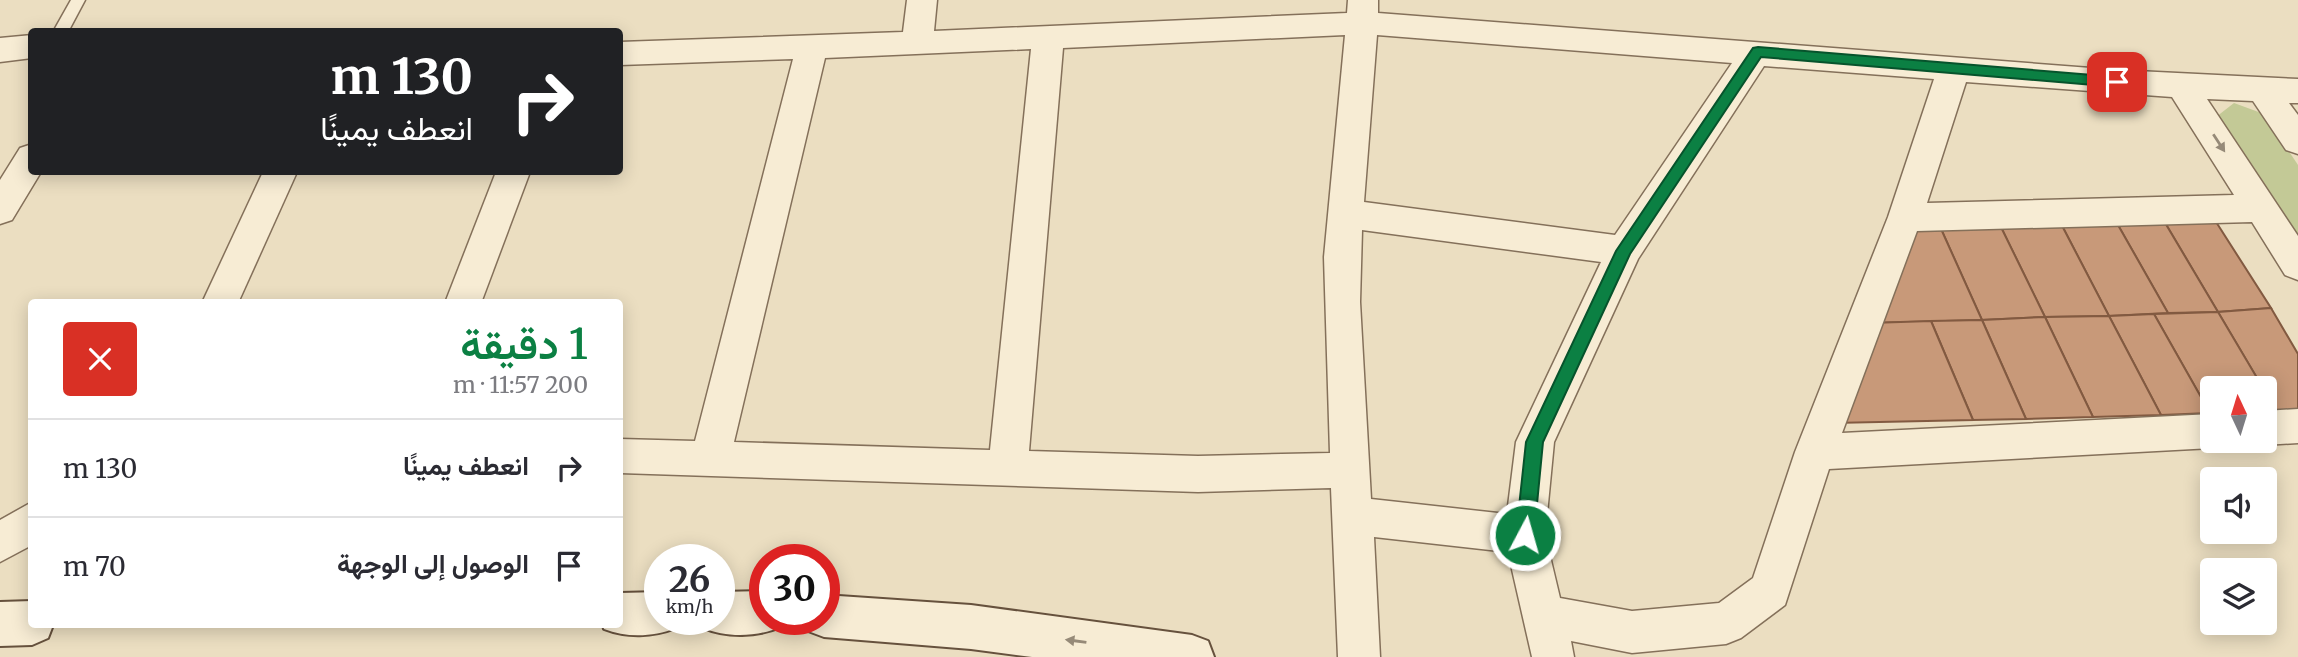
<!DOCTYPE html>
<html lang="ar">
<meta charset="utf-8">
<style>
body{margin:0;font-family:Merriweather,Vazirmatn,serif;background:#f2f2f3;color:#2b2b33;direction:rtl;height:100vh;display:flex;flex-direction:column;font-size:26px;white-space:nowrap}
*{box-sizing:border-box;margin:0}
p{font-size:23px;color:#7c7c81}
.icon{flex:none;width:38px;height:38px;fill:none;stroke:currentColor;stroke-width:2;stroke-linecap:round;stroke-linejoin:round}
.map{position:relative;flex:1;overflow:hidden;direction:ltr}
.details{position:absolute;left:28px;top:299px;width:595px;height:329px;display:flex;flex-direction:column;background:#fff;border-radius:7px;box-shadow:0 4px 18px #0003;direction:rtl}
.details>*{flex:none}
.hud{position:absolute;left:28px;top:28px;width:595px;height:147px;border-radius:7px;box-shadow:0 4px 18px #0003;direction:rtl;background:#202124;color:#fff;overflow:hidden}
.needle{width:46px;rotate:356deg}
.controls{position:absolute;left:2200px;top:376px;display:grid;gap:14px}
.controls a{display:grid;place-items:center;width:77px;height:77px;border-radius:7px;background:#fff;box-shadow:0 4px 18px #0003;font-size:35px}
.speed{position:absolute;left:644px;top:544px;display:flex;gap:14px;font-size:35px;font-weight:700;text-align:center}
.speed>*{display:grid;place-content:center;width:91px;height:91px;border-radius:50%;background:#fff;box-shadow:0 4px 18px #0003;line-height:1}
.speed small{font-size:18px;font-weight:400}
.speed .limit{border:10px solid #d22;background:#fff;color:#111}
.pin{position:absolute;display:grid;place-items:center;width:60px;height:60px;color:#fff;margin:-30px;border-radius:14px;box-shadow:0 4px 10px #0006}
.me{position:absolute;width:77px;margin:-38px;rotate:6deg;stroke-linejoin:round;filter:drop-shadow(0 0 5px #0008)}
.turn{display:flex;align-items:center;gap:24px;height:147px;padding:0 35px;font-size:32px}
.turn .icon{width:91px;height:91px;stroke-width:2.5}
.turn b{display:block;font-size:49px;line-height:60px}
.round{display:grid;place-items:center;flex:none;width:74px;height:74px;border-radius:7px;background:#f2f2f3}
.headline{display:flex;align-items:center;justify-content:space-between;height:119px;padding:0 35px}
h1{font-size:42px;font-weight:600;line-height:52px;color:#0b8043}
ul{padding:0;list-style:none}
li{display:flex;align-items:center;gap:21px;height:98px;padding:0 35px;border-top:2px solid #e1e1e2}
li div{flex:1}
li b{display:block;font-size:26px}
li em{font-style:normal}
.map>svg:first-child{display:block}
</style>
<div class="map">
<svg width="2298" height="657" viewBox="0 0 2298 657">
<rect width="100%" height="100%" fill="#ebdec1"/>
<polygon fill="#c3c996" points="2234,103 2264,114 2298,165 2298,240 2216,117"/>
<g fill="#c89979" stroke="#825a41" stroke-width="2">
<polygon points="2211,214 2271,308 2218,312 2161,216"/>
<polygon points="2161,216 2218,312 2168,313 2114,218"/>
<polygon points="2058,218 2114,218 2168,313 2109,316"/>
<polygon points="2058,218 2109,316 2045,317 1997,219"/>
<polygon points="1997,219 2045,317 1982,320 1937,220"/>
<polygon points="1937,220 1982,320 1870,323 1905,221"/>
<polygon points="2271,308 2298,354 2298,411 2277,412 2218,312"/>
<polygon points="2218,312 2263,388 2212,388 2210,413 2154,314"/>
<polygon points="2154,314 2210,413 2161,415 2109,316"/>
<polygon points="2109,316 2161,415 2093,417 2045,317"/>
<polygon points="2045,317 2093,417 2026,419 1982,320"/>
<polygon points="1982,320 2026,419 1973,420 1931,321"/>
<polygon points="1931,321 1973,420 1833,423 1870,323"/>
<polygon points="2264,391 2277,412 2264,412"/>
</g>
<g fill="none" stroke-linecap="round" stroke-linejoin="round">
<defs>
<polygon id="lane" points="71,0 85,0 68,32 53,32"/>
<g id="street">
<path d="M 907,0 L 937,0 L 934,31 L 1347,13 L 1348,0 L 1378,0 L 1378,13 L 2117,70 L 2298,79 L 2298,103 L 2289,103 L 2298,115 L 2298,154 L 2286,150 L 2253,101 L 2207,99 L 2298,236 L 2298,280 L 2285,275 L 2252,222 L 1917,231 L 1842,433 L 2212,414 L 2212,441 L 2226,443 L 2212,448 L 1829,469 L 1785,605 L 1741,638 L 1726,644 L 1632,653 L 1571,641 L 1574,657 L 1532,657 L 1508,552 L 1374,537 L 1380,657 L 1338,657 L 1331,488 L 1198,492 L 620,473 L 620,439 L 695,441 L 793,59 L 620,65 L 620,42 L 903,32 ZM 1345,35 L 1324,257 L 1330,453 L 1198,456 L 1029,451 L 1063,48 ZM 1377,35 L 1732,63 L 1615,235 L 1364,202 ZM 1031,49 L 990,450 L 734,442 L 825,58 ZM 1764,66 L 1934,79 L 1888,217 L 1795,452 L 1753,578 L 1719,603 L 1632,611 L 1560,598 L 1545,535 L 1554,442 L 1638,259 ZM 1966,82 L 2172,97 L 2234,195 L 1927,203 ZM 1362,230 L 1601,262 L 1516,442 L 1507,514 L 1371,499 L 1360,302 Z"/>
<polygon points="32,35 32,58 0,62 0,38"/>
<polygon points="32,144 32,172 41,172 12,220 0,224 0,180 20,148"/>
<polygon points="263,172 297,172 238,303 202,303"/>
<polygon points="496,172 530,172 481,303 445,303"/>
<polygon points="2298,409 2298,443 2264,445 2253,441 2264,441 2264,411"/>
<polygon points="32,502 32,545 0,562 0,520"/>
</g>
<g id="secondary">
<path d="M 765,591 L 765,620 L 784,620 L 781,627 C 757,637 727,638 703,628 L 700,620 L 719,620 L 719,592 Z"/>
<path d="M 660,592 L 660,620 L 679,620 L 676,628 C 653,637 627,638 604,629 L 603,625 L 620,625 L 620,593 Z"/>
<polygon points="824,595 971,605 1192,635 1208,641 1214,657 1032,657 971,649 824,637 808,631 803,620 824,620"/>
<polygon points="32,601 32,625 53,625 48,638 32,645 0,646 0,602"/>
</g>
</defs>
<use href="#lane" stroke="#84705a" stroke-width="3"/>
<use href="#street" stroke="#84705a" stroke-width="3"/>
<use href="#secondary" stroke="#66513d" stroke-width="4"/>
<use href="#lane" fill="#f7ecd4" fill-rule="evenodd"/>
<use href="#street" fill="#f7ecd4" fill-rule="evenodd"/>
<use href="#secondary" fill="#f7ecd4" fill-rule="evenodd"/>
</g>
<defs><path id="oneway-solid" d="M-6-.8H1V-3.2L6.5 0L1 3.2V.8H-6Z" transform="scale(1.75)"/></defs>
<g fill="#968a78">
<use href="#oneway-solid" transform="translate(2219 143) rotate(57)"/>
<use href="#oneway-solid" transform="translate(1076 641) rotate(-172)"/>
</g>
<polygon fill="#0b8043" stroke="#07532c" stroke-width="2" points="1758,47 2117,77 2124,82 2117,87 1761,57 1630,254 1543,442 1534,535 1531,541 1519,541 1516,535 1526,442 1616,251 1753,48"/>
</svg>
<div class="controls">
<a><svg class="needle" viewBox="-14 -14 28 28"><path d="M0-13l5 13h-10z" fill="#e53935"/><path d="M0 13l5-13h-10z" fill="#7c7c81"/></svg></a>
<a><svg class="icon" aria-label="sound" viewBox="0 0 24 24"><path d="M4 9h4l5-4v14l-5-4H4zM17 9q2 3 0 6"/></svg></a>
<a><svg class="icon" aria-label="layers" viewBox="0 0 24 24"><path d="M12 4l9 5-9 5-9-5zM3 14l9 5 9-5"/></svg></a>
</div>
<div class="speed"><div>26<small>km/h</small></div><div class="limit">30</div></div>
<div class="pin" style="left:2117px;top:82px;background:#d93025"><svg class="icon" aria-label="arrive" viewBox="0 0 24 24"><path d="M6 21V4h12l-3 4 3 4H6"/></svg></div>
<svg class="me" style="left:1525px;top:535px" viewBox="-20 -20 40 40"><circle r="17" fill="#0b8043" stroke="#fff" stroke-width="3"/><path d="M0-11L8 9 0 5-8 9z" fill="#fff"/></svg>
<div class="hud">
<div class="turn"><svg class="icon" aria-label="right" viewBox="0 0 24 24"><path d="M7 20v-9h11M14 6l5 5-5 5"/></svg><div><b>130 m</b>انعطف يمينًا</div></div>
</div>
<section class="details">
<div class="headline"><div><h1>1 دقيقة</h1><p>200 m · 11:57</p></div><a class="round" style="background:#d93025;color:#fff"><svg class="icon" aria-label="close" viewBox="0 0 24 24"><path d="M6 6l12 12M18 6L6 18"/></svg></a></div>
<ul>
<li><svg class="icon" aria-label="right" viewBox="0 0 24 24"><path d="M7 20v-9h11M14 6l5 5-5 5"/></svg><div><b>انعطف يمينًا</b></div><em>130 m</em></li>
<li><svg class="icon" aria-label="arrive" viewBox="0 0 24 24"><path d="M6 21V4h12l-3 4 3 4H6"/></svg><div><b>الوصول إلى الوجهة</b></div><em>70 m</em></li>
</ul>
</section>
</div>
